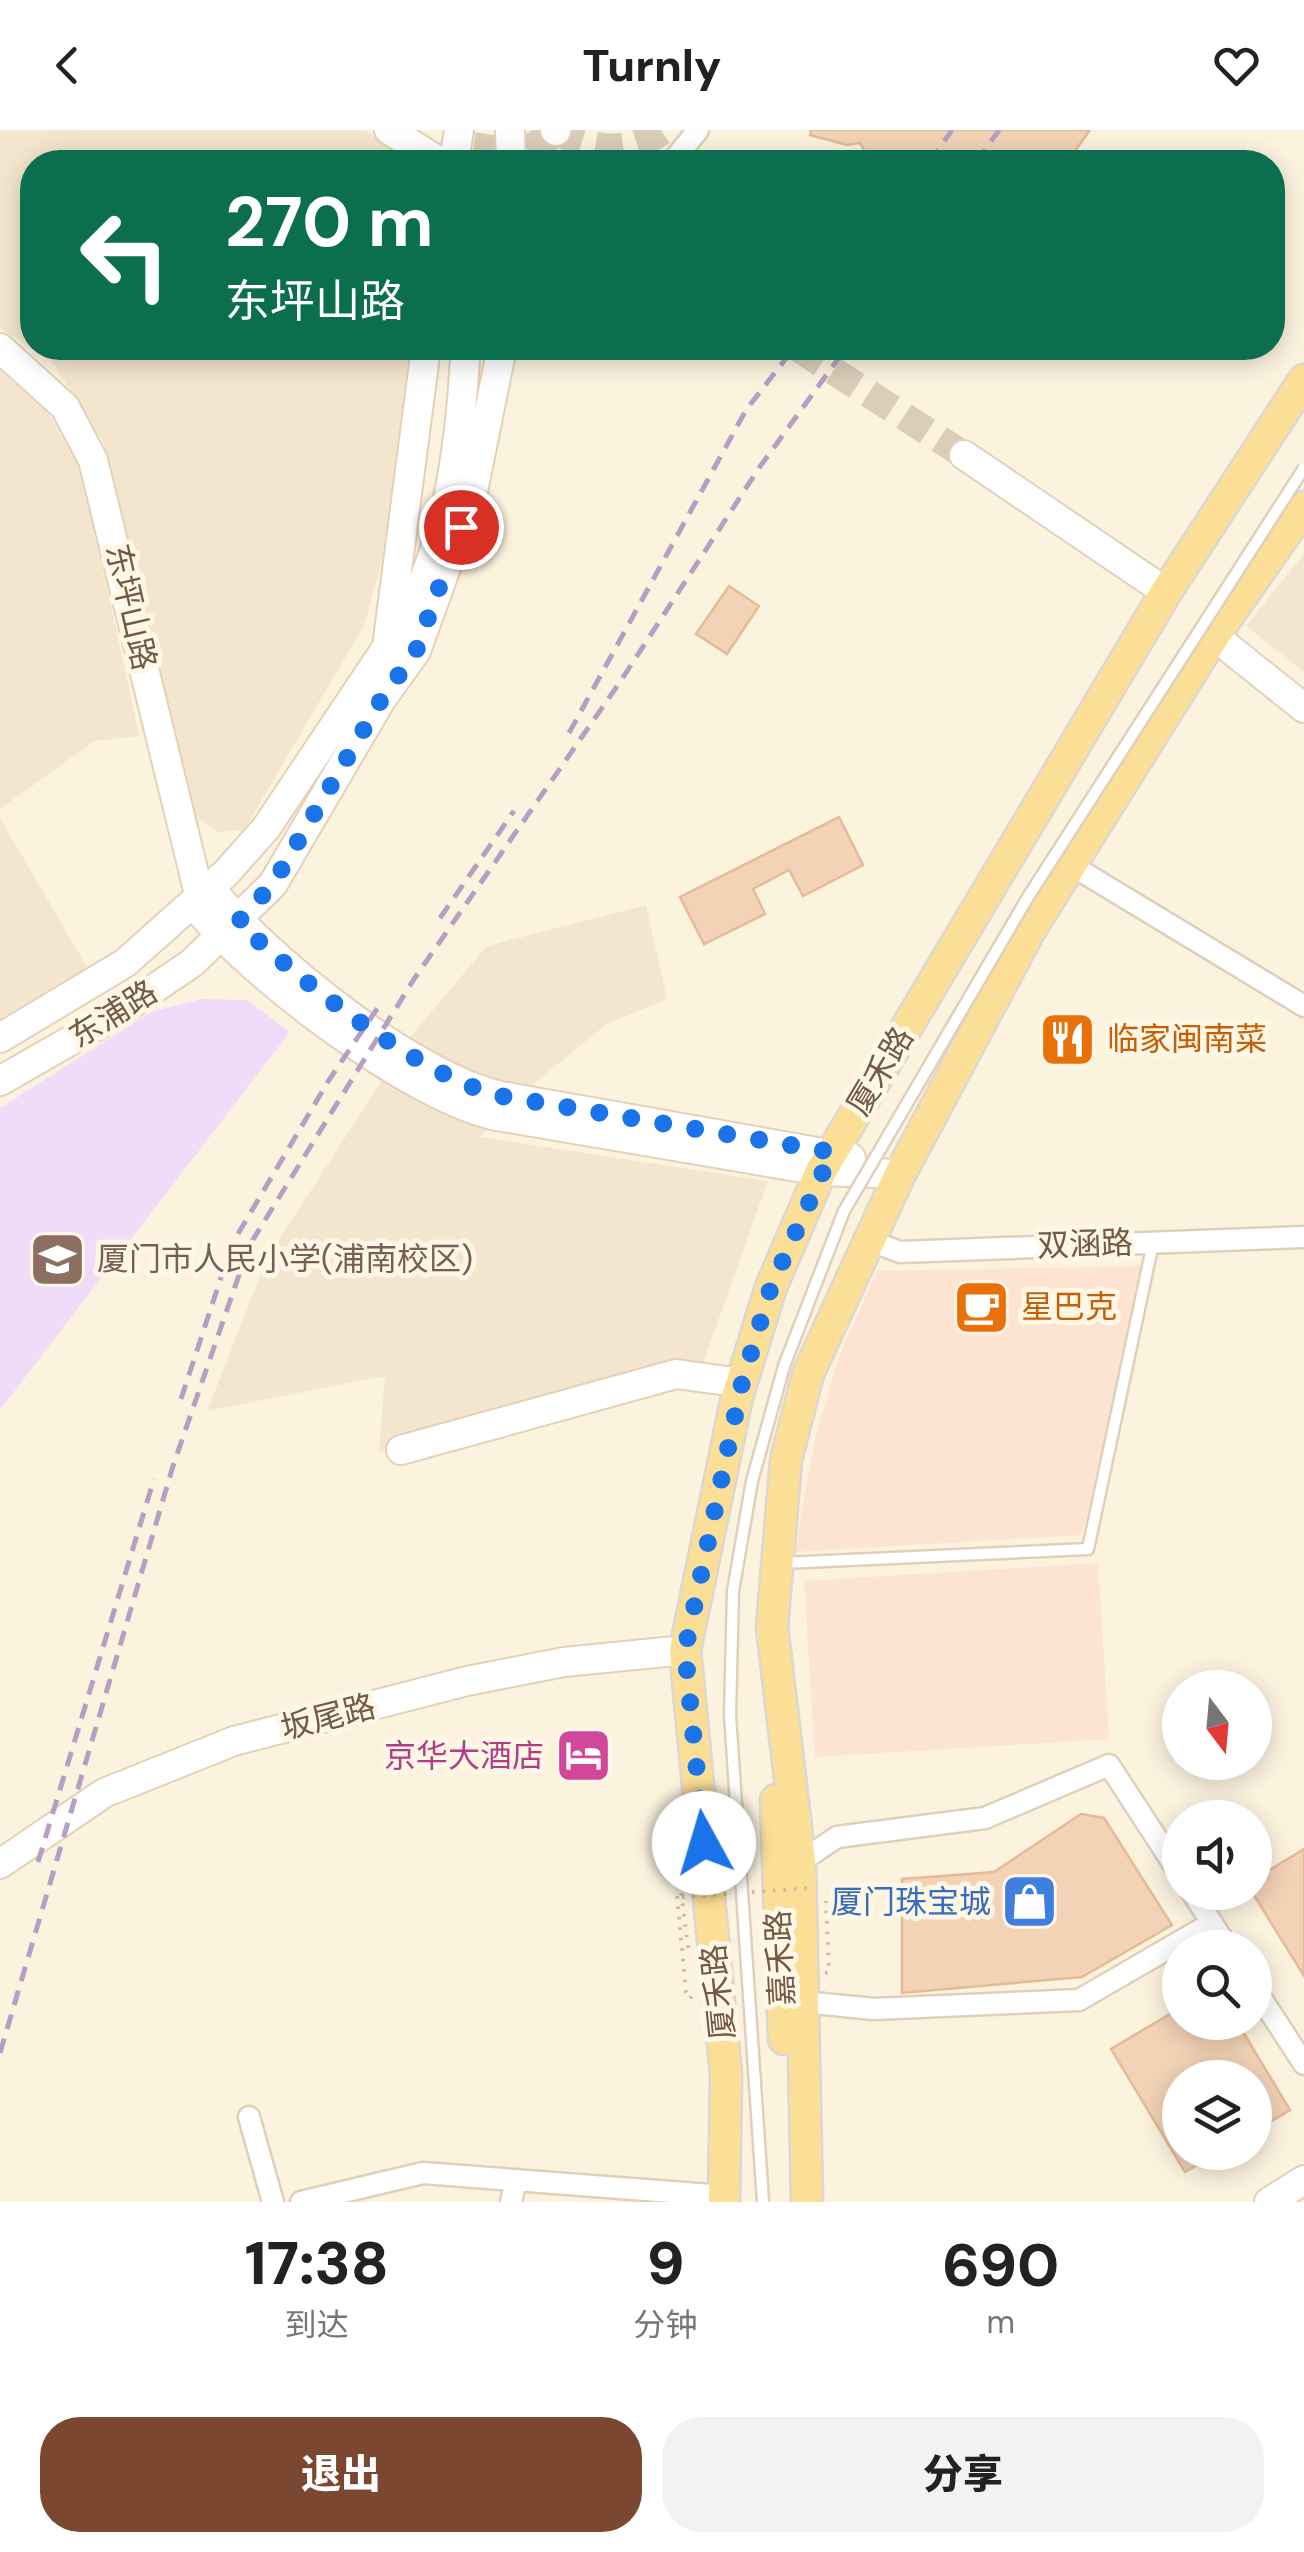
<!DOCTYPE html>
<html lang="zh">
<meta charset="utf-8">
<style>
body{margin:0;font-family:"DM Sans","Noto Sans SC",sans-serif;background:#f2f2f2;color:#222;height:100vh;display:flex;flex-direction:column;font-size:38px;white-space:nowrap}
*{box-sizing:border-box;margin:0}
p{font-size:32px;color:#767676}
.icon{flex:none;width:55px;height:55px;fill:none;stroke:currentColor;stroke-width:2;stroke-linecap:round;stroke-linejoin:round}
.map{position:relative;height:2072px;overflow:hidden}
.side{display:flex;flex-direction:column;background:#fff;flex:1}
.side>*{flex:none}
.guide{position:absolute;left:20px;top:20px;width:1265px;height:210px;border-radius:40px;box-shadow:0 5px 25px #0003;background:#0b6e4f;color:#fff;overflow:hidden}
.needle{width:65px;rotate:164deg}
.controls{position:absolute;left:1162px;top:1540px;display:grid;gap:20px}
.controls a{display:grid;place-items:center;width:110px;height:110px;border-radius:50%;background:#fff;box-shadow:0 5px 25px #0003;font-size:50px}
.pin{position:absolute;display:grid;place-items:center;width:85px;height:85px;color:#fff;margin:-42px;border:5px solid #fff;border-radius:50%;box-shadow:0 2px 10px #0007}
.me{position:absolute;width:110px;margin:-55px;rotate:354deg;stroke-linejoin:round;filter:drop-shadow(0 0 8px #0008)}
.turn{display:flex;align-items:center;gap:35px;height:210px;padding:0 40px;font-size:45px}
.turn .icon{width:130px;height:130px;stroke-width:2.5}
.turn b{display:block;font-size:70px;line-height:85px}
.eta{display:flex;justify-content:space-evenly;align-items:center;height:170px;text-align:center}
.eta b{font-size:60px;font-weight:800;line-height:70px}
.cta{display:flex;gap:20px;margin-top:auto;padding:20px 40px}
.cta a{flex:1;height:115px;border-radius:40px;background:#7b4730;color:#fff;font-size:40px;font-weight:800;line-height:115px;text-align:center}
.cta a+a{background:#f2f2f2;color:#222}
header{display:flex;justify-content:space-between;align-items:center;height:130px;padding:0 40px;background:#fff;font-size:45px;font-weight:800}
.map>svg:first-child{display:block}
</style>
<header><svg class="icon" aria-label="back" viewBox="0 0 24 24"><path d="M15 5l-7 7 7 7"/></svg>Turnly<svg class="icon" aria-label="heart" viewBox="0 0 24 24"><path d="M12 20l-8-8c-3-5 5-10 8-4 3-6 11-1 8 4z"/></svg></header>
<div class="map">
<svg width="1304" height="2072" viewBox="0 0 1304 2072">
<rect width="100%" height="100%" fill="#fcf3df"/>
<g fill="#f4e6ce">
<polygon points="0,0 365,0 409,32 32,32 32,218 414,218 389,404 364,496 244,700 217,702 192,683 104,313 53,233 0,198"/>
<polygon points="0,234 29,249 83,344 139,606 95,611 0,679"/>
<polygon points="1304,424 1304,542 1246,496"/>
<polygon points="0,688 87,837 0,889"/>
<polygon points="646,775 667,869 607,894 526,960 480,1007 768,1051 701,1239 665,1239 379,1322 385,1246 207,1281 267,1128 410,907 487,816"/>
</g>
<g fill="#fde3d2">
<polygon points="1144,1136 1082,1405 794,1422 816,1304 841,1221 877,1141"/>
<polygon points="1098,1433 1109,1609 815,1627 804,1451"/>
</g>
<polygon fill="#f0dcf8" points="202,869 247,870 290,902 0,1280 0,978 151,882"/>
<g fill="#f2d3b6" stroke="#e5bb97" stroke-width="2.5">
<polygon points="811,0 1090,0 1067,32 871,32 860,13 847,15 810,5"/>
<polygon points="729,456 759,476 727,524 696,504"/>
<polygon points="839,687 863,735 803,766 789,740 753,759 765,784 704,814 680,767"/>
<polygon points="1081,1684 1104,1688 1172,1795 1082,1847 902,1863 902,1749 994,1742"/>
<polygon points="1304,1719 1304,1846 1255,1767 1255,1749"/>
<polygon points="1180,1878 1180,1892 1237,1892 1290,1980 1255,2001 1255,1948 1180,1948 1180,2022 1219,2022 1185,2042 1111,1919"/>
</g>
<g fill="none" stroke-linecap="round" stroke-linejoin="round">
<g stroke="#dacdb9" stroke-width="28" stroke-dasharray="28 14" stroke-linecap="butt">
<polyline points="533,0 550,32"/>
<path d="M 556,1 C 594,21 629,25 664,0"/>
<polyline points="486,32 490,0"/>
<polyline points="798,218 964,325"/>
</g>
<defs>
<polyline id="lane" points="783,1433 1088,1419 1153,1113"/>
<g id="street">
<polyline points="672,32 698,0"/>
<polyline points="1071,735 1304,876"/>
<polyline points="868,1110 900,1122 1304,1107"/>
<polyline points="800,1732 837,1707 985,1688 1109,1635 1180,1744"/>
<polyline points="1192,1762 1228,1818"/>
<polyline points="1255,1859 1304,1934"/>
<polyline points="803,1872 874,1879 1079,1870 1212,1793"/>
<polyline points="249,1987 273,2072"/>
<polyline points="301,2072 423,2043 724,2066"/>
<polyline points="511,2072 516,2050"/>
</g>
<g id="secondary">
<polyline points="389,0 440,32"/>
<polyline points="510,0 511,32"/>
<polyline points="555,0 556,1"/>
<polyline points="454,32 459,0"/>
<polyline points="0,218 65,277 93,330 200,768"/>
<polyline points="964,325 1166,462"/>
<path d="M 395,505 C 446,429 460,317 465,228"/>
<polyline points="1214,506 1304,578"/>
<path d="M 210,758 C 266,828 414,947 501,966 L 851,1028"/>
<path d="M 194,774 C 247,844 411,968 497,986 L 821,1041 L 900,1044"/>
<polyline points="0,908 125,833 226,743 266,698 387,517 426,218"/>
<polyline points="0,951 115,885 192,833 273,754 381,570 416,521 472,366 502,218"/>
<polyline points="401,1320 676,1244 742,1253"/>
<polyline points="0,1734 104,1663 234,1611 467,1551 564,1532 685,1520"/>
<polyline points="1269,2072 1304,2050"/>
</g>
<g id="primary">
<polyline points="776,1670 784,1909"/>
<polyline points="724,2072 726,1944 685,1520 737,1267 771,1157 821,1041 1166,462 1304,250"/>
<polyline points="807,2072 800,1732 772,1497 786,1330 808,1244 900,1044 1030,800 1214,506 1304,377"/>
</g>
</defs>
<use href="#lane" stroke="#e0d0bb" stroke-width="15"/>
<use href="#street" stroke="#e0d0bb" stroke-width="25"/>
<use href="#secondary" stroke="#e5d1b9" stroke-width="32"/>
<use href="#primary" stroke="#ddd7d3" stroke-width="35"/>
<g stroke="#d6b79a" stroke-width="4" stroke-dasharray="2.5 8" stroke-linecap="butt">
<polyline points="675,1711 689,1825"/>
<polyline points="677,1766 686,1862 690,1869 693,1864"/>
<polyline points="825,1843 829,1842 826,1771"/>
</g>
<use href="#lane" stroke="#fff" stroke-width="10"/>
<use href="#street" stroke="#fff" stroke-width="20"/>
<use href="#secondary" stroke="#fff" stroke-width="28"/>
<use href="#primary" stroke="#fcdf96" stroke-width="30"/>
<g stroke="#b69fc4" stroke-width="5" stroke-dasharray="15 10" stroke-linecap="butt">
<polyline points="930,32 952,0"/>
<polyline points="977,32 999,0"/>
<polyline points="569,603 746,280 794,218"/>
<polyline points="440,788 514,681"/>
<polyline points="181,1269 232,1114 329,950 383,870"/>
<polyline points="38,1732 154,1349"/>
<polyline points="0,1923 173,1336 249,1116 414,849 620,552 759,338 846,218"/>
</g>
<defs>
<polyline id="lane-bridge" points="763,2072 730,1585 733,1461 752,1351 784,1236 844,1081 1028,767 1304,338"/>
</defs>
<use href="#lane-bridge" stroke="#e0d0bb" stroke-width="15" stroke-linecap="butt"/>
<g stroke="#d6b79a" stroke-width="4" stroke-dasharray="2.5 8" stroke-linecap="butt">
<polyline points="752,1762 812,1758"/>
<polyline points="682,1767 728,1764"/>
</g>
<use href="#lane-bridge" stroke="#fff" stroke-width="10"/>
</g>
<g fill="none" stroke-linecap="round" stroke-linejoin="round">
<path stroke="#1a73e8" stroke-width="18" stroke-dasharray="0 32.4" d="M 461,397 L 416,521 L 381,570 L 273,754 L 238,792 C 298,849 420,947 501,966 L 832,1022 L 771,1157 L 742,1253 L 685,1520 L 704,1713"/>
</g>
<defs>
<symbol id="restaurant-square" viewBox="-11 -11 22 22"><rect x="-9" y="-9" width="18" height="18" rx="4" fill="#e8710a" stroke="#fff7e5"/><path d="M-5-6h1v4h1v-4h1v4h1v-4h1v5L-1.5 .5V6h-2V.5L-5-1ZM5-6V6H3V1.5H1.5Q1.5-4 5-6Z" fill="#fff"/></symbol>
<symbol id="school-square" viewBox="-11 -11 22 22"><rect x="-9" y="-9" width="18" height="18" rx="4" fill="#8d6e63" stroke="#fff7e5"/><path d="M0-5L7-2L0 1L-7-2ZM-4 1L0 2.5L4 1V4Q0 6-4 4Z" fill="#fff"/></symbol>
<symbol id="cafe-square" viewBox="-11 -11 22 22"><rect x="-9" y="-9" width="18" height="18" rx="4" fill="#e8710a" stroke="#fff7e5"/><path d="M-5.5-4.5H6V0H3Q3 3.5 0 3.5H-2.5Q-5.5 3.5-5.5 0ZM3-3.2v2h1.7v-2ZM-6 4.5H4V6H-6Z" fill="#fff"/></symbol>
<symbol id="hotel-square" viewBox="-11 -11 22 22"><rect x="-9" y="-9" width="18" height="18" rx="4" fill="#d1479c" stroke="#fff7e5"/><path d="M-6-4.5h1.5V1H6V5H4.5V3h-9V5H-6ZM-4 0a1.8 1.8 0 1 1 3.6 0ZM.5 0V-2.5h3Q6-2.5 6 0Z" fill="#fff"/></symbol>
<symbol id="shop-square" viewBox="-11 -11 22 22"><rect x="-9" y="-9" width="18" height="18" rx="4" fill="#3f7fe0" stroke="#fff7e5"/><path d="M-5-2.5h2.3a2.7 3.5 0 0 1 5.4 0H5L5.5 6h-11ZM-1.5-2.5h3a1.5 2.3 0 0 0-3 0Z" fill="#fff"/></symbol>
</defs>
<g fill-rule="evenodd">
<use href="#restaurant-square" x="1036" y="878" width="63" height="63"/>
<use href="#school-square" x="26" y="1098" width="63" height="63"/>
<use href="#cafe-square" x="950" y="1146" width="63" height="63"/>
<use href="#hotel-square" x="552" y="1594" width="63" height="63"/>
<use href="#shop-square" x="998" y="1740" width="63" height="63"/>
</g>
<g text-anchor="middle" dominant-baseline="central" stroke-width="10" stroke-linejoin="round" paint-order="stroke">
<g font-size="32" fill="#725a47" stroke="#fff7e5">
<text transform="translate(131 477) rotate(77)">东坪山路</text>
<text transform="translate(113 884) rotate(-32)">东浦路</text>
<text transform="translate(880 941) rotate(-59)">厦禾路</text>
<text transform="translate(1085 1114) rotate(-2)">双涵路</text>
<text transform="translate(328 1587) rotate(-14)">坂尾路</text>
<text transform="translate(780 1828) rotate(-93)">嘉禾路</text>
<text transform="translate(718 1862) rotate(-96)">厦禾路</text>
</g>
<g font-size="32" fill="#c56008" stroke="#fff7e5" text-anchor="start">
<text x="1107" y="909">临家闽南菜</text>
<text x="1021" y="1177">星巴克</text>
</g>
<g font-size="32" fill="#785e54" stroke="#fff7e5" text-anchor="start">
<text x="97" y="1129">厦门市人民小学(浦南校区)</text>
</g>
<g font-size="32" fill="#b23c85" stroke="#fff7e5" text-anchor="end">
<text x="544" y="1626">京华大酒店</text>
</g>
<g font-size="32" fill="#366cbe" stroke="#fff7e5" text-anchor="end">
<text x="991" y="1772">厦门珠宝城</text>
</g>
</g>
</svg>
<div class="controls">
<a><svg class="needle" viewBox="-14 -14 28 28"><path d="M0-13l5 13h-10z" fill="#e53935"/><path d="M0 13l5-13h-10z" fill="#767676"/></svg></a>
<a><svg class="icon" aria-label="sound" viewBox="0 0 24 24"><path d="M4 9h4l5-4v14l-5-4H4zM17 9q2 3 0 6"/></svg></a>
<a><svg class="icon" aria-label="search" viewBox="0 0 24 24"><circle cx="10" cy="10" r="6"/><path d="M15 15l6 6"/></svg></a>
<a><svg class="icon" aria-label="layers" viewBox="0 0 24 24"><path d="M12 4l9 5-9 5-9-5zM3 14l9 5 9-5"/></svg></a>
</div>
<div class="pin" style="left:461px;top:397px;background:#d93025"><svg class="icon" aria-label="arrive" viewBox="0 0 24 24"><path d="M6 21V4h12l-3 4 3 4H6"/></svg></div>
<svg class="me" style="left:704px;top:1713px" viewBox="-20 -20 40 40"><circle r="19" fill="#fff"/><path d="M0-13L10 11 0 6-10 11z" fill="#1a73e8"/></svg>
<div class="guide">
<div class="turn"><svg class="icon" aria-label="left" viewBox="0 0 24 24"><path d="M17 20v-9H6M10 6l-5 5 5 5"/></svg><div><b>270 m</b>东坪山路</div></div>
</div>
</div>
<section class="side">
<div class="eta">
<div><b>17:38</b><p>到达</p></div>
<div><b>9</b><p>分钟</p></div>
<div><b>690</b><p>m</p></div>
</div>
<div class="cta"><a>退出</a><a>分享</a></div>
</section>
